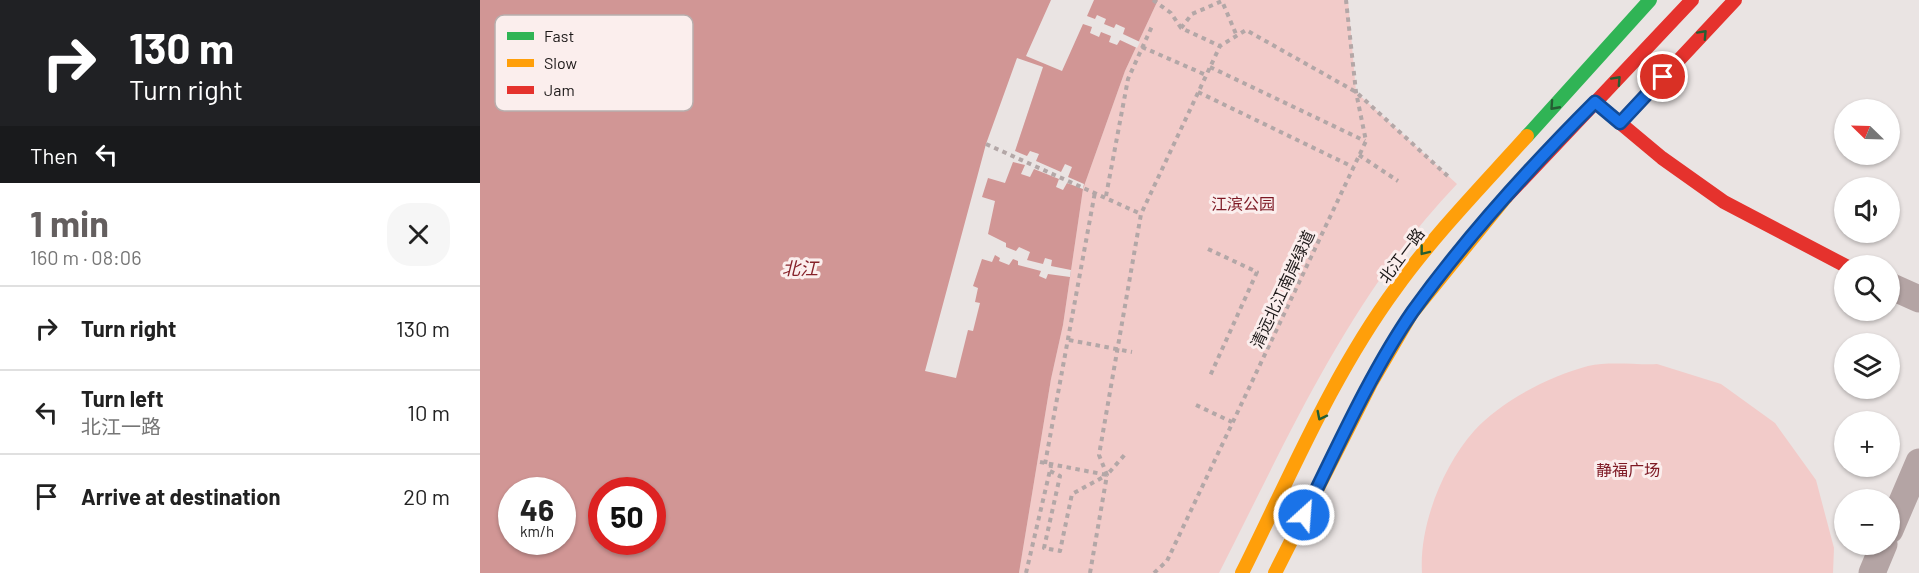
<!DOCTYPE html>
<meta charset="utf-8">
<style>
body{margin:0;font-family:Barlow,"Noto Sans SC",sans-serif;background:#f6f6f6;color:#222;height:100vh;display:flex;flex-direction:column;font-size:22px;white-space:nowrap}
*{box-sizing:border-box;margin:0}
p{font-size:20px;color:#767676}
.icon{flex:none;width:33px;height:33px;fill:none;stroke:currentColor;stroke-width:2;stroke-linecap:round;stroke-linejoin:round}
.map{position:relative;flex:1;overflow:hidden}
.panel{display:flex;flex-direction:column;background:#fff;width:480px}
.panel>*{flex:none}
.guide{background:#202124;color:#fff;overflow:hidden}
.needle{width:39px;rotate:293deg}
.fabs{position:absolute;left:1354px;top:99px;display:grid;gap:12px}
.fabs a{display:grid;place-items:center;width:66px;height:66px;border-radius:50%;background:#fff;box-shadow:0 2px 4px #0004;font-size:30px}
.speed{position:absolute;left:18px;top:477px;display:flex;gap:12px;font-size:30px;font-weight:700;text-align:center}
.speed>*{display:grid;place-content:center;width:78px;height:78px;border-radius:50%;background:#fff;box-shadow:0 2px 4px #0004;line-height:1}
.speed small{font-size:15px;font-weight:400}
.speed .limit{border:9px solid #d22;background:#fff;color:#111}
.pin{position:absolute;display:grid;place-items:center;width:51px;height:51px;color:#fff;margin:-26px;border:3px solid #fff;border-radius:50%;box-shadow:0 2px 6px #0007}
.me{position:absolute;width:66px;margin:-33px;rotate:26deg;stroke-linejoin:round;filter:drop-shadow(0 0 4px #0008)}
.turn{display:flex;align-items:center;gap:21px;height:126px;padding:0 30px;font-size:27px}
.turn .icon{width:78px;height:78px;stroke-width:2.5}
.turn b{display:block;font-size:42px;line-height:51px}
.then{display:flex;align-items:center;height:57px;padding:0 30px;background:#0003;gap:12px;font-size:22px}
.round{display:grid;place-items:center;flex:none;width:63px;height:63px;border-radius:24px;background:#f6f6f6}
.summary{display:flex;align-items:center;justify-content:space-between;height:102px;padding:0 30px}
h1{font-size:36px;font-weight:700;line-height:45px;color:#645f5f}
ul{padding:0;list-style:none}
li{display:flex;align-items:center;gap:18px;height:84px;padding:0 30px;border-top:2px solid #e0e0e0}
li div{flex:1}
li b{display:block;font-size:22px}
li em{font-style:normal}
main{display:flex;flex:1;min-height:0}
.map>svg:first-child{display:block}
</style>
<main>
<section class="panel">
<div class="guide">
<div class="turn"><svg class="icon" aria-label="right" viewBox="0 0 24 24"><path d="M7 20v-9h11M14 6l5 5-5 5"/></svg><div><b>130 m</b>Turn right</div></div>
<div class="then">Then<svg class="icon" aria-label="left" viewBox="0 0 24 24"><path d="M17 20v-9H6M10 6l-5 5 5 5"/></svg></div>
</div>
<div class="summary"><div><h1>1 min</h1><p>160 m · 08:06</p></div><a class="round"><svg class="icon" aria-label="close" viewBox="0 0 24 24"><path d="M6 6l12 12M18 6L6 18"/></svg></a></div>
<ul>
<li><svg class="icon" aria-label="right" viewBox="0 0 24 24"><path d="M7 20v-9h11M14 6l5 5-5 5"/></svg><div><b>Turn right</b></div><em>130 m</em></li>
<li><svg class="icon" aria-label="left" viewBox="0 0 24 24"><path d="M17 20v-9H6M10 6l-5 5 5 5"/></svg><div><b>Turn left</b><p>北江一路</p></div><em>10 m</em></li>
<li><svg class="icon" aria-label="arrive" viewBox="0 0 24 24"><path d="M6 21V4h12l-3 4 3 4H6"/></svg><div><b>Arrive at destination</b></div><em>20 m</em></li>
</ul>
</section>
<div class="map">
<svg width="1439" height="573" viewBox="0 0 1439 573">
<rect width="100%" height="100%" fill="#eae4e3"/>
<g fill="#f2cbc9">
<path d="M 678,0 L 868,0 L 876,92 L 977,184 C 869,297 809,436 739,573 L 539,573 L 571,379 L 583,325 L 603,189 L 645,71 Z"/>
<path d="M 1177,364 L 1241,384 L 1295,423 L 1336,480 L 1354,548 L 1353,573 L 942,573 C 939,525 963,466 994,431 C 1021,401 1070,376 1108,366 C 1129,361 1156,365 1177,364 Z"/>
</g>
<path fill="#d19695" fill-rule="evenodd" d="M 0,0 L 678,0 L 645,71 L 603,189 L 583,325 L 571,379 L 539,573 L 0,573 ZM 32,490 L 82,490 L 82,542 L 32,542 ZM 122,490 L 172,490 L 172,542 L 122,542 Z"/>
<g fill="#eae4e3">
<polygon points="571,0 614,0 607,16 615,19 617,15 626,19 624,24 634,28 636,24 645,28 643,34 660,42 657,48 640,40 637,45 629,42 631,36 621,32 619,37 610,33 612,27 603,24 582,71 546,56"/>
<polygon points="537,58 563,67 535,151 547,156 550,151 559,154 556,161 581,172 585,164 592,167 588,177 604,184 603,189 587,183 583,190 576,187 579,179 554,169 550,177 541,174 545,165 533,162 525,183 508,178 502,197 515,201 508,234 526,243 526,247 536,251 539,247 550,252 547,260 563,264 565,258 572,260 571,266 591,270 590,277 568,274 566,279 559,276 561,271 538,265 538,261 533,259 529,265 519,261 520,258 515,255 512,262 502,259 493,286 498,288 495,302 500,303 493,331 488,330 476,378 445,371 506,144"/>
</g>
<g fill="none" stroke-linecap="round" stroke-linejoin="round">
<g stroke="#b3a7a7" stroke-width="4" stroke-dasharray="4.5 4.5" stroke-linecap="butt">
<polyline points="673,0 691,13 701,28 740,46"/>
<polyline points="701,28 712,14 742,1 756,34"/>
<polyline points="662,47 726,75"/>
<polyline points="730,67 885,141"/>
<polyline points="718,92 873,167"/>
<polyline points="506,144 661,214"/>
<polyline points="879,155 918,181"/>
<polyline points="626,196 648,79 673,24"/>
<polyline points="728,249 777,272 730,376"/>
<polyline points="589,340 652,352"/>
<polyline points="716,405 752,422"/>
<polyline points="560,462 627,475 647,452"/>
<polyline points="565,464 615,192"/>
<polyline points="570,471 580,476 564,548 580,551 592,494 627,475"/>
<polyline points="546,573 571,466"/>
<polyline points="610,573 627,475 619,455 661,214 740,46 766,30 876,92 971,179"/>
<polyline points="674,573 687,561 886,141 876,92 866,0"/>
</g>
<g stroke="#b4a4a4" stroke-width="27">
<polyline points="1410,286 1439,299"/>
<polyline points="1410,530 1439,462"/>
<polyline points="1392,573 1404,544"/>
</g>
<polyline stroke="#30b455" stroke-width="14" points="1047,136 1170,0"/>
<g stroke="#ff9f0a" stroke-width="14">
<path d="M 762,573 C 810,477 852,375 916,288 C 955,234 1002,186 1047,136"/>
<polyline points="795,573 891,383 932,313 1026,197"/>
</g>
<g stroke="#e5322d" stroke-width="14">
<polyline points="1115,102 1182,158 1244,202 1366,266"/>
<polyline points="1140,123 1255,0"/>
<polyline points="1026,197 1212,0"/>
</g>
</g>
<defs><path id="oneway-chevron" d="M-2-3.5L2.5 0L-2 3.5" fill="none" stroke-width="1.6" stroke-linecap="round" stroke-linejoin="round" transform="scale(1.5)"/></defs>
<g stroke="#255e33">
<use href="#oneway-chevron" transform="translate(1223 34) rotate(-47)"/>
<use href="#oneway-chevron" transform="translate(1137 80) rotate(-47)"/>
<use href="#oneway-chevron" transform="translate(1074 106) rotate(132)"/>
<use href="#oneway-chevron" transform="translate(944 251) rotate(128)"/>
<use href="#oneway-chevron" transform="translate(841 416) rotate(117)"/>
</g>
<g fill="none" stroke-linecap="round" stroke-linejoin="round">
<defs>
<path id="route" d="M 824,515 C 856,450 892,370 933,311 C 987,236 1050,167 1115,102 L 1140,123 L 1183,77"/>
</defs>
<use href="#route" stroke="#114b97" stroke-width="15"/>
<use href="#route" stroke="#1a73e8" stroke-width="10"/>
</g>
<g text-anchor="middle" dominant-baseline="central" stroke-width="6" stroke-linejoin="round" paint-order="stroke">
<g font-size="16" fill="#7e1924" stroke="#fbeeed">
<text x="763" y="203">江滨公园</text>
<text x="1148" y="469">静福广场</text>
</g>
<g font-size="16" fill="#1c1818" stroke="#fbeeed">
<text transform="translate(921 255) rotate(-53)">北江一路</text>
<text transform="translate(802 289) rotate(-65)">清远北江南岸绿道</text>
</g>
<g font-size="18" font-style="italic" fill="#86222a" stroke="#fbeeed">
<text x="320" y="268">北江</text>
</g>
</g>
<rect x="15" y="15" width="198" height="96" rx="9" fill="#fbeeed" stroke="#b8aead" stroke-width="1.5"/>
<rect x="27" y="32" width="27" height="8" fill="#30b455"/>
<rect x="27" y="59" width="27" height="8" fill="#ff9f0a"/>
<rect x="27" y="86" width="27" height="8" fill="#e5322d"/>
<g font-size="16" fill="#1c1818">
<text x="64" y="42">Fast</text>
<text x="64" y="69">Slow</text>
<text x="64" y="96">Jam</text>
</g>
</svg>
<div class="fabs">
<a><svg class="needle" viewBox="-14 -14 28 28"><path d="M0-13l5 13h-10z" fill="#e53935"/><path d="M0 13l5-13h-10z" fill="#767676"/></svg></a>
<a><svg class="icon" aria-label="sound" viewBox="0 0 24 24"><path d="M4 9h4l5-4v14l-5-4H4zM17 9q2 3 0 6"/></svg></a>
<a><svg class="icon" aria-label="search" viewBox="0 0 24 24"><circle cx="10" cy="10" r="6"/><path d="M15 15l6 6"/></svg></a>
<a><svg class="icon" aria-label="layers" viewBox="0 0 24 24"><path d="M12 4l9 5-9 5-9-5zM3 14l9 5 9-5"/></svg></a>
<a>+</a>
<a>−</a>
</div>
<div class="speed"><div>46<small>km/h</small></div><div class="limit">50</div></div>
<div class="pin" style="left:1183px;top:77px;background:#d93025"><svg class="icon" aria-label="arrive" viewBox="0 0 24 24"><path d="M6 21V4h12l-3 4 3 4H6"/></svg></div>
<svg class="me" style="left:824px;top:515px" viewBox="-20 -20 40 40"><circle r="17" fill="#1a73e8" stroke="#fff" stroke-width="3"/><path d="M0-11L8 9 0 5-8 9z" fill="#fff"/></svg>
</div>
</main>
